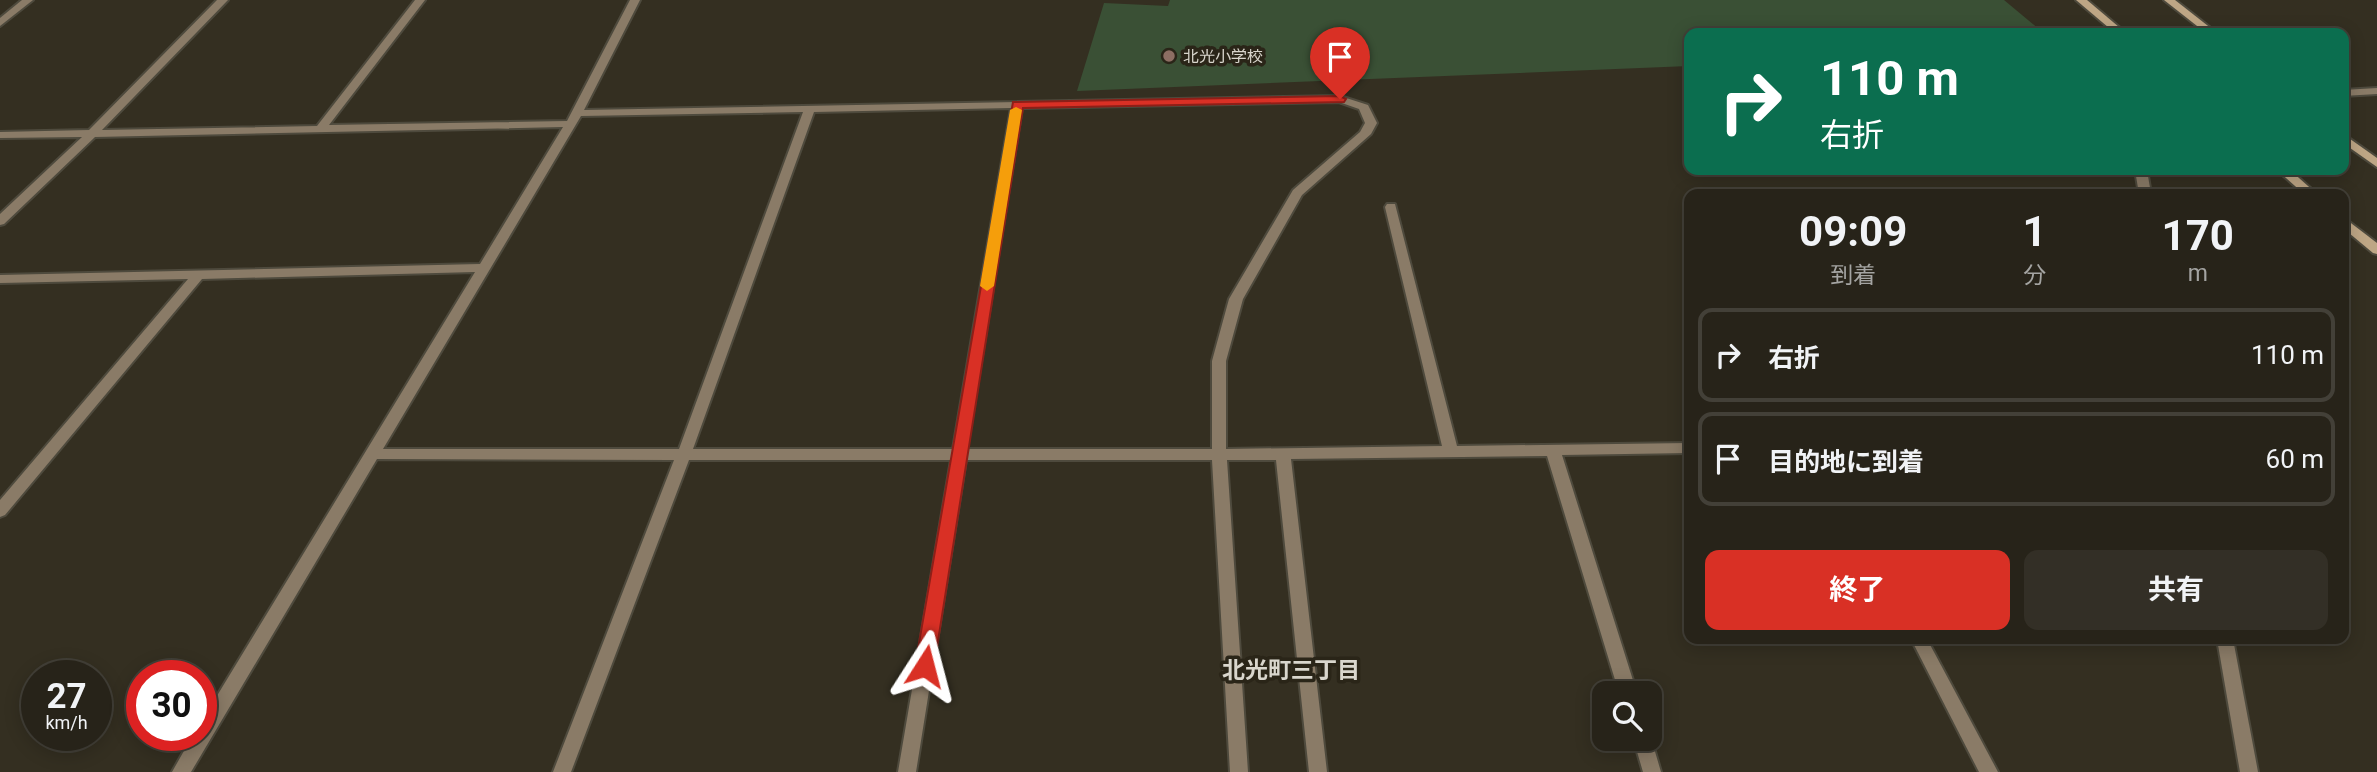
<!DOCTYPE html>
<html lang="ja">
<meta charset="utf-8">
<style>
body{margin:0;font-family:Roboto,"Noto Sans JP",sans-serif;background:#332f26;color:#f1f3f6;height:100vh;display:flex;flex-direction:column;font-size:26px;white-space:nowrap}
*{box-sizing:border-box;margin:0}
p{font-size:23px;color:#a4a4a2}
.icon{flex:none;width:38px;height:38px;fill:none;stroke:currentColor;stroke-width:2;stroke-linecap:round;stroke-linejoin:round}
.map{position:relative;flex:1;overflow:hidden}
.details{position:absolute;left:1684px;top:189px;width:665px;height:455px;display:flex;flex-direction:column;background:#272319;border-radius:14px;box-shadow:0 4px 18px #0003,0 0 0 2px #434038}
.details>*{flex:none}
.banner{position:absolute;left:1684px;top:28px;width:665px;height:147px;border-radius:14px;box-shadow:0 4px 18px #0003,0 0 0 2px #434038;background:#0b6e4f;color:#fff;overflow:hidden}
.buttons{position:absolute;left:1592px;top:681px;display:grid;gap:14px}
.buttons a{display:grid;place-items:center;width:70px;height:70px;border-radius:14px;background:#272319;box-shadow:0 4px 18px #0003,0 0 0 2px #434038;font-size:35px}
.speed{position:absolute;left:21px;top:660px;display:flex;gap:14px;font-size:35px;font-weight:700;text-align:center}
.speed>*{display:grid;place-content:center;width:91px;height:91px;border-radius:50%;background:#272319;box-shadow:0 4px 18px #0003,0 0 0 2px #434038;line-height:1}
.speed small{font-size:18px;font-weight:400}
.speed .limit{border:10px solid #d22;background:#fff;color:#111}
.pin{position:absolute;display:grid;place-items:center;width:60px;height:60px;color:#fff;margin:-72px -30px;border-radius:50% 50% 50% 0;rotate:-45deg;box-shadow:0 0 7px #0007}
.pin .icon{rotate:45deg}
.me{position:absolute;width:77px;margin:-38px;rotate:9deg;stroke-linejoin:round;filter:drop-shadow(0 0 5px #0008)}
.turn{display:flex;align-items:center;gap:24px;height:147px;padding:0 21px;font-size:32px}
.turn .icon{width:91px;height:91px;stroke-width:2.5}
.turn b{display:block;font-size:49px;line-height:60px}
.eta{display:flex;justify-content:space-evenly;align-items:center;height:119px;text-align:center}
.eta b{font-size:42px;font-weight:700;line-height:49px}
.cta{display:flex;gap:14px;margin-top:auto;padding:14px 21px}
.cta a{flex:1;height:80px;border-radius:14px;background:#d93025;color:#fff;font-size:28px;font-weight:700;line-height:80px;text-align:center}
.cta a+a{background:#332f26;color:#f1f3f6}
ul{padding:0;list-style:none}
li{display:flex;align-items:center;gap:21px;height:94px;margin:0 14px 10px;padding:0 7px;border:4px solid #434038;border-radius:14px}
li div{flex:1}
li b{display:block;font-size:26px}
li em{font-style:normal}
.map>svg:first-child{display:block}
</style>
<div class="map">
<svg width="2377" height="772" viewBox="0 0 2377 772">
<rect width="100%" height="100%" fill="#342f21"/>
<polygon fill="#3a5035" points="1170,0 2004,0 2040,30 2033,33 1689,33 1689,66 1077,91 1104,3 1168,6"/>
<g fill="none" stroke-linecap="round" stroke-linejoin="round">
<defs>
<g id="minor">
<polygon points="22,0 33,0 0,26 0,18"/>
<path d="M 217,0 L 228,0 L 102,130 L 317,126 L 415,0 L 425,0 L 329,125 L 567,121 L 630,0 L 640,0 L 584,110 L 1340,96 L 1368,105 L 1377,123 L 1371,134 L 1302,195 L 1243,299 L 1226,361 L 1226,449 L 1442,446 L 1385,207 L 1387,204 L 1395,204 L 1457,446 L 1689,443 L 1689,453 L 1562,455 L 1637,693 L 1619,693 L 1547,456 L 1291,459 L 1327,772 L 1309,772 L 1276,460 L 1227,460 L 1248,772 L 1230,772 L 1212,460 L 966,460 L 916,772 L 898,772 L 951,460 L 689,460 L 571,772 L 553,772 L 674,460 L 377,459 L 191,772 L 172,772 L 193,735 L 201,735 L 201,722 L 475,272 L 202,279 L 5,515 L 0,517 L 0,500 L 188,279 L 0,283 L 0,275 L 480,264 L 563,127 L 95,137 L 4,224 L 0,225 L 0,214 L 82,137 L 0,138 L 0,132 L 89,130 ZM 1339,102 L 1359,109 L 1365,123 L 1360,132 L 1293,190 L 1229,299 L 1212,361 L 1212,449 L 967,449 L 1022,108 ZM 1011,108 L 953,449 L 693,449 L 814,112 ZM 803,112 L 679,449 L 383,449 L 581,116 Z"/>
<polygon points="2377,88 2377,94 2343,96 2343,90"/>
<polygon points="2135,170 2147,170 2151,194 2139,194"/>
<polygon points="1911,639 1927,639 1998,772 1979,772"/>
<polygon points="2217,639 2233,639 2258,772 2240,772"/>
<polygon points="1650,737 1651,738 1661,772 1643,772 1633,738 1650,738"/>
</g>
<g id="secondary">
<polygon points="2076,0 2087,0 2126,33 2115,33"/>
<polygon points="2164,0 2175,0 2217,33 2206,33"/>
<polygon points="2343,134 2377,158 2377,167 2343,143"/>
<polygon points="2277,170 2290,170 2317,194 2304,194"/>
<polygon points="2343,217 2377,243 2377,254 2373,253 2343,228"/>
</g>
</defs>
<use href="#minor" stroke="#4e4a3d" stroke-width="4"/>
<use href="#secondary" stroke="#4e4a3d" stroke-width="4"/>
<use href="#minor" fill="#8a7b67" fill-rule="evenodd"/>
<use href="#secondary" fill="#bea685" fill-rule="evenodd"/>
</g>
<polygon fill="#d93025" stroke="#8d1f18" stroke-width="2" points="1340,96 1346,99 1344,102 1023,108 934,666 931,672 925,674 918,672 915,666 1013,102"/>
<polygon fill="#f59e0b" points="1016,107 1022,110 994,286 987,291 980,286 1010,110"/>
<circle fill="#8d6e63" stroke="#2a2518" stroke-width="2.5" cx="1169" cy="56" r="7"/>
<g text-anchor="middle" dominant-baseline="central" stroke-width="7" stroke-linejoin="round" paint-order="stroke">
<g font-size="16" fill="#d9d6cd" stroke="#2a2518" text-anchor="start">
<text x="1183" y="56">北光小学校</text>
</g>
<g font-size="23" font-weight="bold" fill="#d9d6cd" stroke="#2a2518">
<text x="1291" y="670">北光町三丁目</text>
</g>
</g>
</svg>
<div class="buttons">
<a><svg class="icon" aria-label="search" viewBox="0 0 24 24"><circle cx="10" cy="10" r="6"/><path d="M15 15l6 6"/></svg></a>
</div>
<div class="speed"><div>27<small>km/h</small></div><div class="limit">30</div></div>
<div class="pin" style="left:1340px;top:99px;background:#d93025"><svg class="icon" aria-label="arrive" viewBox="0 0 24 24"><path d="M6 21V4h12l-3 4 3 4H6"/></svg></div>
<svg class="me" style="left:925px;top:666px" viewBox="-20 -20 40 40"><path d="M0-17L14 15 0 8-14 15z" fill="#d93025" stroke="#fff" stroke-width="4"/></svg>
<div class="banner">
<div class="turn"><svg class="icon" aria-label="right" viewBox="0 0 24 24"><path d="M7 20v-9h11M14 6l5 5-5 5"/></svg><div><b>110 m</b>右折</div></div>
</div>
<section class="details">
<div class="eta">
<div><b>09:09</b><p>到着</p></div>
<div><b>1</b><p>分</p></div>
<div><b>170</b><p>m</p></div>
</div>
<ul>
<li><svg class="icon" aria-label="right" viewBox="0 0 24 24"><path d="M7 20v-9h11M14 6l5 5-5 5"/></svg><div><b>右折</b></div><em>110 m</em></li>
<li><svg class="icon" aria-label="arrive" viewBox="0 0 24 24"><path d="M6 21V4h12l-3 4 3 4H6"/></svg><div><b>目的地に到着</b></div><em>60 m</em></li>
</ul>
<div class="cta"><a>終了</a><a>共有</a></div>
</section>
</div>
